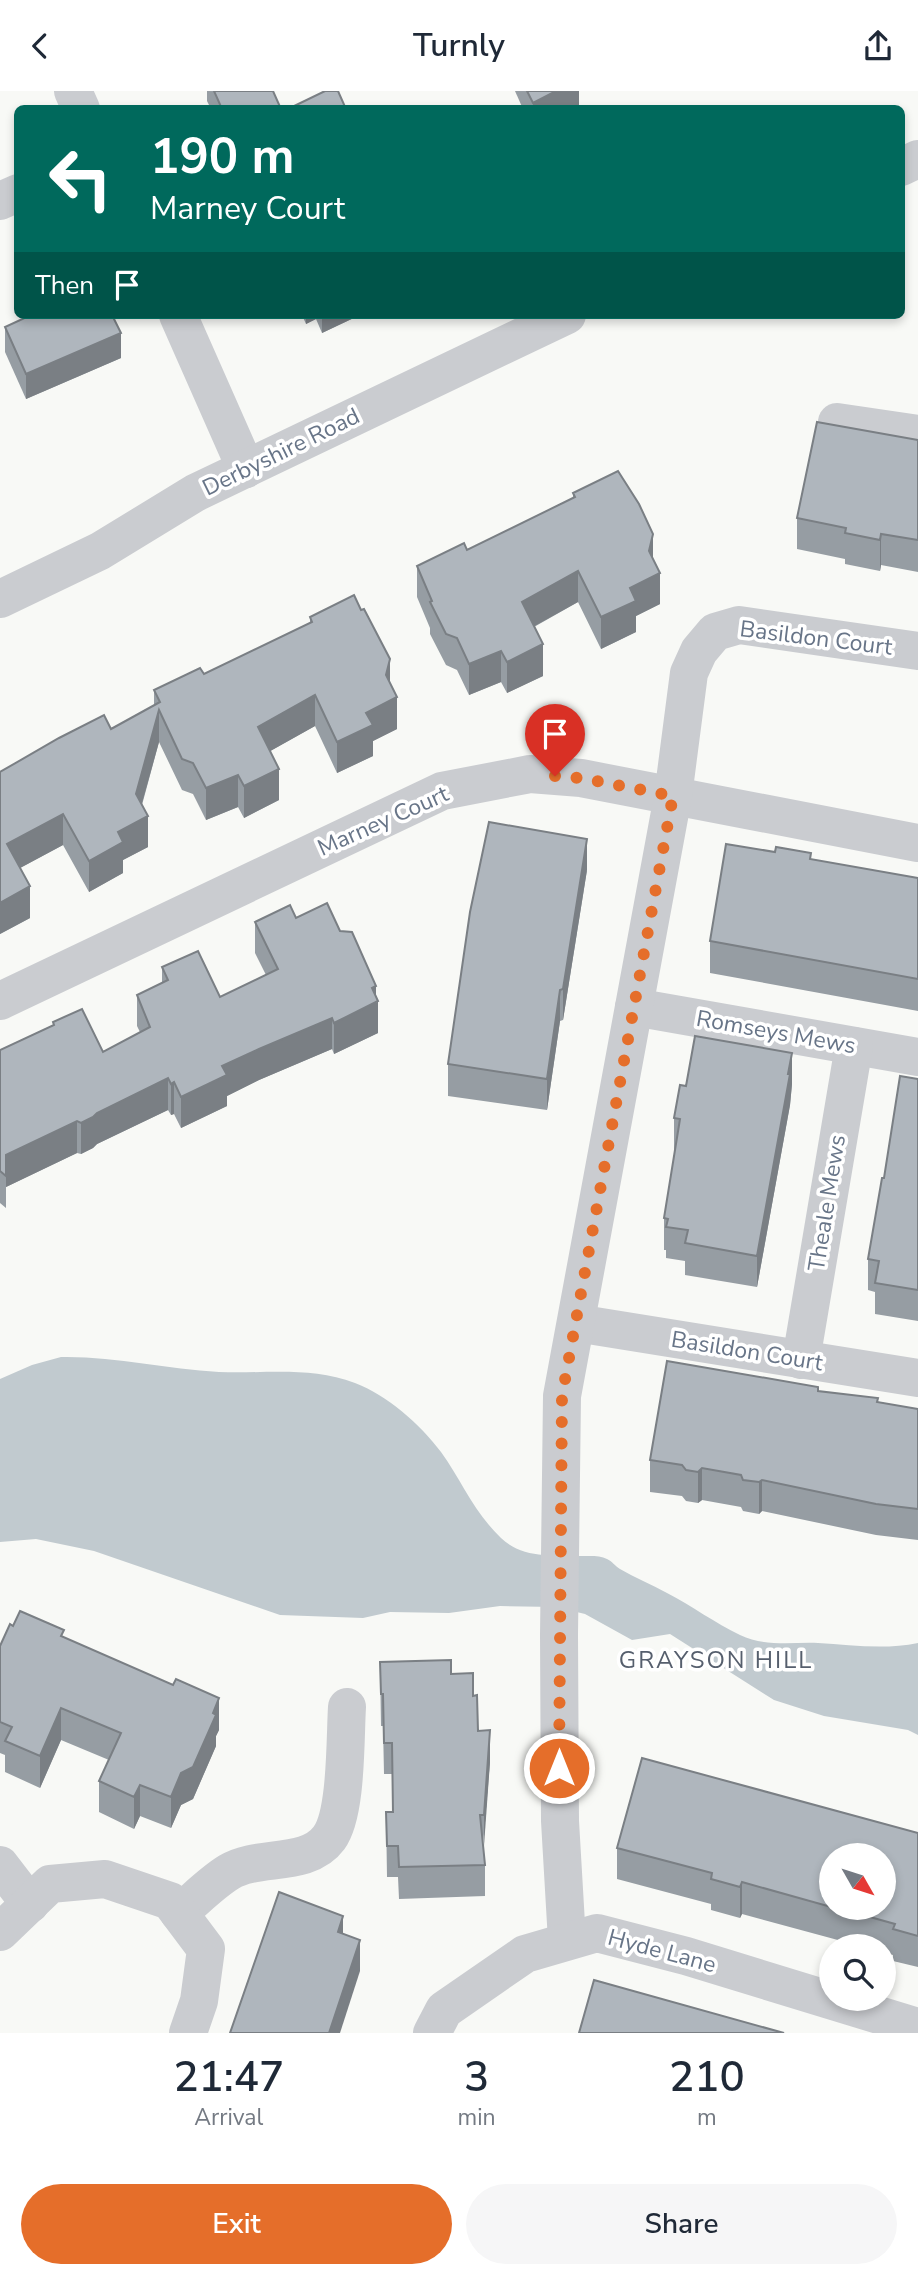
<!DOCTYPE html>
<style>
body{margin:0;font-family:"Nunito Sans",sans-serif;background:#f6f6f7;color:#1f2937;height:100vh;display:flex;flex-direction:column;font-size:26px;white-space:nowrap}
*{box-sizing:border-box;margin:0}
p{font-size:23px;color:#747a83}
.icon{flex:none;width:38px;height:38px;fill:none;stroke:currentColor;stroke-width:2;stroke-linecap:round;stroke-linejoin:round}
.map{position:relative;height:1942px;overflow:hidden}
.drawer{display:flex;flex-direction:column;background:#fff;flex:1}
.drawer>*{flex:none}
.hud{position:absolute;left:14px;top:14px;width:891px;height:214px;border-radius:10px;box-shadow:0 4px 10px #0003;background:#00695c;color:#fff;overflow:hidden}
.needle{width:46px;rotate:129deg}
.buttons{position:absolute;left:819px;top:1752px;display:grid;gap:14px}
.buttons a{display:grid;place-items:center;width:77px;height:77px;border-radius:50%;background:#fff;box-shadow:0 4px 10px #0003;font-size:35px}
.pin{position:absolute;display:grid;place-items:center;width:60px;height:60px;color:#fff;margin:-72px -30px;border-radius:50% 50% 50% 0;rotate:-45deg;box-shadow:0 0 7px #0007}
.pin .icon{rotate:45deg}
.me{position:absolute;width:77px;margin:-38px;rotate:0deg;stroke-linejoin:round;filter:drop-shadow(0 0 5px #0008)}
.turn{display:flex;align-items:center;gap:24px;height:147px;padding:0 21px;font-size:32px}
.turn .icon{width:91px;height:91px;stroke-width:2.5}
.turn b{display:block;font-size:49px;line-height:60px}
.then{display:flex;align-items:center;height:66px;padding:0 21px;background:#0003;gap:14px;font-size:26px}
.eta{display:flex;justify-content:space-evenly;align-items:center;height:119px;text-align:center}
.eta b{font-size:42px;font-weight:600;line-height:49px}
.cta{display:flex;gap:14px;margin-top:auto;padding:14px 21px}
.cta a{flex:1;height:80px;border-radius:42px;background:#e56e2a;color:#fff;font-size:28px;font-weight:600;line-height:80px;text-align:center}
.cta a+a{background:#f6f6f7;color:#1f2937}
header{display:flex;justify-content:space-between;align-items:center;height:91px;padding:0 21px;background:#fff;font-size:32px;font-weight:600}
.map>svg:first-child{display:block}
</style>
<header><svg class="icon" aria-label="back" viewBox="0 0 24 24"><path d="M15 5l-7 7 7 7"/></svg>Turnly<svg class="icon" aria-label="share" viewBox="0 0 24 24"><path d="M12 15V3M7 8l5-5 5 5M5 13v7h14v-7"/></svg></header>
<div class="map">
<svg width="918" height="1942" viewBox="0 0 918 1942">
<rect width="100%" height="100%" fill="#f8f9f6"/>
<path fill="#c1cacf" d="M 61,1266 C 114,1265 166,1278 219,1281 C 265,1283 310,1275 355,1292 C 387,1304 420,1333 441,1361 C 462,1390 473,1420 501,1447 C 523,1468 554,1464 581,1465 C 589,1465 600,1464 607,1468 C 612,1470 615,1475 620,1478 C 635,1487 651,1493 667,1502 C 692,1515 715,1532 740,1544 C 765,1556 792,1551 818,1552 C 851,1554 885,1559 918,1552 L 918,1644 L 908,1639 L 824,1625 L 774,1609 L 670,1543 L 632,1549 L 585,1523 L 556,1516 L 500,1515 L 449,1522 L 390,1521 L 363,1527 L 280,1524 L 94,1460 L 36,1448 L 0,1451 L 0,1288 L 32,1274 Z"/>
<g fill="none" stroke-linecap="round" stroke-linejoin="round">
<g stroke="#caccd0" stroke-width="38">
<polyline points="73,0 81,18"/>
<polyline points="901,76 918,68"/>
<polyline points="0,110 18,102"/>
<polyline points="178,224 246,378"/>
<polyline points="837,331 918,343"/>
<polyline points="0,508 100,460 195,402 567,224"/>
<polyline points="0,910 442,700 530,683 581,687 918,752"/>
<polyline points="634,916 918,966"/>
<polyline points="576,1232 918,1287"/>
<polyline points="801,1269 854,955"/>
<polyline points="0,1774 30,1813"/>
<path d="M 179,1822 C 195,1809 211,1792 229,1781 C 258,1763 307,1777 329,1747 C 347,1723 345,1647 347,1616"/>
<polyline points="0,1841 50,1793 105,1788 170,1810 206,1858 199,1910 188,1942"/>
<polyline points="567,1850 560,1730 559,1544 562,1305 673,705 689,582 699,560 715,541 739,534 918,560"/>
<polyline points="432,1942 444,1919 525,1863 597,1842 686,1865 918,1936"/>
</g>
</g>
<g fill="#969da3" fill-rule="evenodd">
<polygon points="207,0 273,0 281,18 211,18 207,10"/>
<polygon points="515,0 579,0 579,14 572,18 523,18"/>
<polygon points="302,224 360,224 322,242 316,228 306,233"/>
<polygon points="5,236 121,267 26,308 5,261"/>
<polygon points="918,349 918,481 881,474 880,480 845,473 845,468 797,458 797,427"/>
<polygon points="573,402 653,467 660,513 636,525 636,541 601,558 578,511 534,536 543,585 507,602 501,591 469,604 457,579 446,574 430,543 430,537 417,506 417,475 467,459 573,407"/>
<polygon points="310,526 390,592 397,638 373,650 373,665 337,682 315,635 270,660 279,709 244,727 238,716 206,729 193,703 182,699 159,651 142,714 148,756 123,769 123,782 89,801 63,754 20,777 30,827 0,843 0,681 111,638 154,615 154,599 204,583 310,532"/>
<polygon points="811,768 918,787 918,920 710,882 710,850"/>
<polygon points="587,779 563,929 560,930 547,1019 448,1005 448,973"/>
<polygon points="296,827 340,840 376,906 378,942 334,963 332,958 259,989 227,1005 227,1015 181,1037 174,1023 171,1024 168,1019 97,1053 93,1057 81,1063 77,1062 6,1096 6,1117 0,1112 0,959 53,934 53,931 103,961 140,941 137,935 137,904 162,892 162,876 220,906 266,884 255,862 255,831"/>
<polygon points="918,988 918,1230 875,1223 875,1201 868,1199 868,1168 884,1087"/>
<polygon points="792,993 790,1014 757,1196 685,1184 685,1170 666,1167 666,1159 664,1159 664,1127 675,1059 674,1058 674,1027 686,995"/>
<polygon points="818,1300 918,1318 918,1449 876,1444 762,1420 759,1423 743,1420 741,1416 702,1409 698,1412 686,1410 682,1405 650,1401 650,1369"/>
<polygon points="13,1535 64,1546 219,1639 216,1645 216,1655 193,1708 181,1714 171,1737 140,1725 134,1738 99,1721 99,1690 109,1669 61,1649 40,1697 5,1681 5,1664 0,1662 0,1555"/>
<polygon points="380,1571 451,1583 473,1605 478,1640 490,1671 483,1755 485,1774 485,1805 399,1808 398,1786 387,1786 386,1721 393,1721 392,1683 384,1683 383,1635 381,1635"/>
<path d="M 918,1742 L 918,1876 L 893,1870 L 893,1864 L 884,1862 L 884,1855 L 860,1855 L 742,1823 L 740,1827 L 711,1819 L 711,1813 L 617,1788 L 617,1757 ZM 831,1764 L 884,1816 L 831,1816 Z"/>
</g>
<g fill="#7a7f84">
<polygon points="556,0 579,0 579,14 572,18 533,18 533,12"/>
<polygon points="306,224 316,224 316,228 306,233"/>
<polygon points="322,224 360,224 322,242"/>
<polygon points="121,242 121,267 26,308 26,283"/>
<polygon points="653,443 653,475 660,482 660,513 636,525 636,541 601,558 601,526 630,497 649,460"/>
<polygon points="881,443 881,474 880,480 880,449"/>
<polygon points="578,480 578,511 522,542 522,511"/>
<polygon points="543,553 543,585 507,602 507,571"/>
<polygon points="501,560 501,591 469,604 469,573"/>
<polygon points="390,568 390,600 397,606 397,638 373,650 373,665 337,682 337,651 366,622 386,584"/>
<polygon points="315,604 315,635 258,667 258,636"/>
<polygon points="159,619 159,651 137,730 148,725 148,756 123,769 123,782 89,801 89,770 136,703"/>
<polygon points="279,678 279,709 244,727 244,695"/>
<polygon points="238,684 238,716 206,729 206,697"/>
<polygon points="63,723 63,754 7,784 7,753"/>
<polygon points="587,748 587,779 563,929 563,898"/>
<polygon points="30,795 30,827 0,843 0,812"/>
<polygon points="376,895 376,912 378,910 378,942 334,963 334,932 372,897"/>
<polygon points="560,899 560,930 547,1019 547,988"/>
<polygon points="332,927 332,958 259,989 227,1005 227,1015 181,1037 181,1006 222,975 259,958"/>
<polygon points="792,962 792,993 790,1014 757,1196 757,1165"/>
<polygon points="168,987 168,1019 97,1053 93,1057 81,1063 81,1032 97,1022"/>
<polygon points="174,991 174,1023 171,1024 171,993"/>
<polygon points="77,1030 77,1062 6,1096 6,1117 6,1064"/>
<polygon points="702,1377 702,1409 698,1412 698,1381"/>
<polygon points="762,1389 762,1420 759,1423 759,1391"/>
<polygon points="219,1607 219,1639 216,1645 216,1655 193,1708 181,1714 171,1737 171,1706 181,1682"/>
<polygon points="61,1617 61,1649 40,1697 40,1665"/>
<polygon points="490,1639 490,1671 484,1755 484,1724"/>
<polygon points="140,1694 140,1725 134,1738 134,1706"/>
<polygon points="742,1791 742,1823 740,1827 740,1796"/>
<polygon points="343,1825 343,1857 338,1841"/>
<polygon points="360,1849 360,1880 340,1942 329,1942"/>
</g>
<g fill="#afb6bd" stroke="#7a7f84" stroke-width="2">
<polygon points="214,0 273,0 281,18 222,18"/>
<polygon points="325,0 338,0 346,18 288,18"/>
<polygon points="527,0 556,0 533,12"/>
<polygon points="31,224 112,224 121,242 26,283 5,236"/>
<polygon points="817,331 918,349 918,449 881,443 880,449 845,442 846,437 797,427"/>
<polygon points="618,380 639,413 653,443 649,460 660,482 630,497 636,510 601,526 578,480 522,511 543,553 507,571 501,560 469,573 457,547 446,543 430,511 432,510 417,475 464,452 467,459 575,406 573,402"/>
<polygon points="354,504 361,519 364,518 390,568 386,584 397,606 366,622 373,634 337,651 315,604 258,636 279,678 244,695 238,684 206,697 193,672 182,668 159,619 136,703 148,725 118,741 123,751 89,770 63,723 7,753 30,795 0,812 0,681 59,647 104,624 111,638 160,611 154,599 200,577 204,583 312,531 310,526"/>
<polygon points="489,731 587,748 563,898 560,899 547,988 448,973 470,821"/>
<polygon points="726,753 775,761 776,756 811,762 810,768 918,787 918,888 710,850"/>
<polygon points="327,812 340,840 352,841 376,895 372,897 378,910 334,932 332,927 259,958 222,975 227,984 181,1006 174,991 171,993 168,987 97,1022 93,1026 81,1032 77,1030 6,1064 6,1085 0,1080 0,959 54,934 53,931 82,918 103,961 150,936 137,904 168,889 162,876 198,860 220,906 278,878 255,831 290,814 296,827"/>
<polygon points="695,945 792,962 788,983 790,983 757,1165 685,1152 688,1139 666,1136 668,1128 664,1127 680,1028 674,1027 680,994 686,995"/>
<polygon points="900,985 918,988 918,1199 875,1192 879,1170 868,1168 882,1087 884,1087"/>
<polygon points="667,1270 818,1296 818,1300 878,1307 877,1311 918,1318 918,1418 876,1413 762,1389 759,1391 743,1389 741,1384 702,1377 698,1381 686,1379 682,1374 650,1369"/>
<polygon points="20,1520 64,1539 61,1545 173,1594 176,1588 219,1607 213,1622 216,1624 193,1676 181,1682 171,1706 140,1694 134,1706 99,1690 121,1642 61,1617 40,1665 5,1650 12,1636 0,1631 0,1555 10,1533 13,1535"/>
<polygon points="451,1569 451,1583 473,1582 473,1605 477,1604 478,1640 490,1639 484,1724 480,1724 485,1774 399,1776 398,1755 387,1755 386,1721 393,1721 392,1652 384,1652 383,1603 381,1603 380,1571"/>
<polygon points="642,1667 918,1742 918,1845 893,1838 895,1833 834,1816 884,1816 884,1764 831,1764 831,1816 742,1791 740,1796 711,1788 712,1782 617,1757"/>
<polygon points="279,1801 343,1825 338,1841 360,1849 329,1942 230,1942"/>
<polygon points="594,1889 784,1942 579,1942"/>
</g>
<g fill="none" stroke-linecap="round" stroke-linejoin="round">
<polyline stroke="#e56e2a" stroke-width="12" stroke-dasharray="0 21.6" points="555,685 581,687 673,705 562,1305 559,1677"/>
</g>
<g text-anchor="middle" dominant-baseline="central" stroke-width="7" stroke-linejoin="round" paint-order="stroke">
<g font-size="23" fill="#687588" stroke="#fff">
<text transform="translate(281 361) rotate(-26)">Derbyshire Road</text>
<text transform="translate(816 547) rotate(7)">Basildon Court</text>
<text transform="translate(383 730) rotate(-24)">Marney Court</text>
<text transform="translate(776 941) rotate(10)">Romseys Mews</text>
<text transform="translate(827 1112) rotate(-81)">Theale Mews</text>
<text transform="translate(747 1260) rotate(9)">Basildon Court</text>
<text transform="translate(662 1860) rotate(15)">Hyde Lane</text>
</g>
<g font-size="24" letter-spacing="2" fill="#565f6d" stroke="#fff">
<text x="716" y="1569">GRAYSON HILL</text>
</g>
</g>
</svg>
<div class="buttons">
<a><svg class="needle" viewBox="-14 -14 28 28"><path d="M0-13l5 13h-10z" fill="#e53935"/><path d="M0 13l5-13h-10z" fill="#747a83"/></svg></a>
<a><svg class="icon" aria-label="search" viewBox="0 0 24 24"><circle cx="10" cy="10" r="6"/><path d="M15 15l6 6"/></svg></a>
</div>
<div class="pin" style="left:555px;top:685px;background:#d93025"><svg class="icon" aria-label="arrive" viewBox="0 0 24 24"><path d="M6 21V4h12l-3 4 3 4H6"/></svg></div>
<svg class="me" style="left:559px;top:1677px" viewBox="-20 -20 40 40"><circle r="17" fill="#e56e2a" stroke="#fff" stroke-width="3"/><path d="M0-11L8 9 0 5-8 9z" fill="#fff"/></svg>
<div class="hud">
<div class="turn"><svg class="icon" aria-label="left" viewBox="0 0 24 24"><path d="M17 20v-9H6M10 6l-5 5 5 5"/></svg><div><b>190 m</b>Marney Court</div></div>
<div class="then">Then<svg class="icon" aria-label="arrive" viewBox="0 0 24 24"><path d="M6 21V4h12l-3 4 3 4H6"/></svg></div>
</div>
</div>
<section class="drawer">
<div class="eta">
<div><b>21:47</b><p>Arrival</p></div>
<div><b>3</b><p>min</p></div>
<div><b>210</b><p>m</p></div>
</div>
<div class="cta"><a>Exit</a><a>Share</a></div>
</section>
